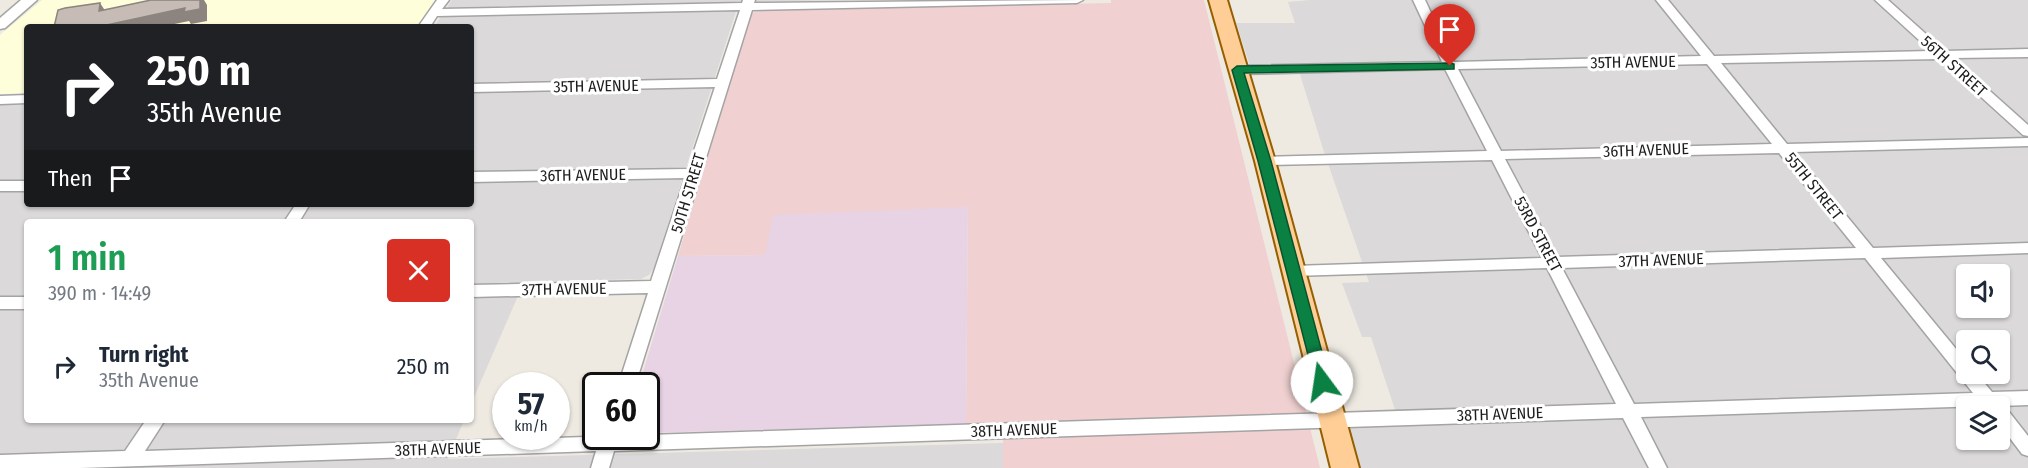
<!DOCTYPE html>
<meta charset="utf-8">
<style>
body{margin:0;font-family:"Fira Sans Condensed",sans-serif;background:#f6f6f7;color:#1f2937;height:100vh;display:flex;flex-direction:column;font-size:22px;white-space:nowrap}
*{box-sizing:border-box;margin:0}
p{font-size:20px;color:#747a83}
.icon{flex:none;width:33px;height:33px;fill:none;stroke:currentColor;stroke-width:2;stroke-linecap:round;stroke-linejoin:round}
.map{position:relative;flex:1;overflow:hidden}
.panel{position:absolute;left:24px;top:219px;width:450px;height:204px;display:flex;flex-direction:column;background:#fff;border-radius:6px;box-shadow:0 2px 4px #0004}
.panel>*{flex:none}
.banner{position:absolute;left:24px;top:24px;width:450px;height:183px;border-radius:6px;box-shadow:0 2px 4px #0004;background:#202124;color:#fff;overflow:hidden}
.buttons{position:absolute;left:1956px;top:264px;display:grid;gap:12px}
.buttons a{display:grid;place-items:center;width:54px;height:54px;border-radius:6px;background:#fff;box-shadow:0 2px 4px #0004;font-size:30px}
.speed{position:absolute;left:492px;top:372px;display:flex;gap:12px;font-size:30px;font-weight:700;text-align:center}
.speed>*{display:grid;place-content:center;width:78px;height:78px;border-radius:50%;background:#fff;box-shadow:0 2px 4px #0004;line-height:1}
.speed small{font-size:15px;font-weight:400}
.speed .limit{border:3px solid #111;border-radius:9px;background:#fff;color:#111}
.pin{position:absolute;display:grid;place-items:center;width:51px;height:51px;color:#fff;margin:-62px -26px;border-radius:50% 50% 50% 0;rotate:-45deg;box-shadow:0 0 6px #0007}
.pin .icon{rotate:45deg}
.me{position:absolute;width:66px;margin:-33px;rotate:346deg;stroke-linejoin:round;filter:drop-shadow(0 0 4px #0008)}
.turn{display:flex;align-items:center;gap:21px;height:126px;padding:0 24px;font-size:27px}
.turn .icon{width:78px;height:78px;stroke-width:2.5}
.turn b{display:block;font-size:42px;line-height:51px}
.then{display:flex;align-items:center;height:57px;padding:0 24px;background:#0003;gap:12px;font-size:22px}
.round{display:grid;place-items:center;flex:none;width:63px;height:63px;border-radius:6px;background:#f6f6f7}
.headline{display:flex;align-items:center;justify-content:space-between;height:102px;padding:0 24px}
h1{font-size:36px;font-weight:600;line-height:45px;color:#1e9e55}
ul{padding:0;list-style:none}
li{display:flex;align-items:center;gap:18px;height:90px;padding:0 24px}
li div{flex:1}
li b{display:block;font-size:22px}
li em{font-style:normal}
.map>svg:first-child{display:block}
</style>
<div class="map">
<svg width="2028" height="468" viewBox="0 0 2028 468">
<rect width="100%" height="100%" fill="#eeeae2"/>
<g fill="#dbd9d9" fill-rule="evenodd">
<polygon points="452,0 852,0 739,2 654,268 649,275 641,279 524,282 471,404 471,222 27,222 27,420 464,420 448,459 1003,443 1003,468 0,468 0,105 27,104 27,204 471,204 471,27 434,27"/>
<path d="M 1310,0 L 2028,0 L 2028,468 L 1339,468 L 1328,424 L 1399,422 L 1371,337 L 1362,337 L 1342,283 L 1369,282 L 1324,152 L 1299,71 L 1252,72 L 1236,23 L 1295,23 L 1288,2 ZM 1966,274 L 2000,274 L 2000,308 L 1966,308 ZM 1966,340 L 2000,340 L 2000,374 L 1966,374 ZM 1966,406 L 2000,406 L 2000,440 L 1966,440 Z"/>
</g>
<polygon fill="#f0d0d0" points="1111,0 1204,0 1320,468 1003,468 1003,423 966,424 968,208 765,255 678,256 750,16 754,12 770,10 1111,3"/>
<polygon fill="#e8d3e5" points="968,207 966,424 647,433 646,386 639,385 678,256 765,255 773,215"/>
<polygon fill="#fffeda" points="42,0 436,0 417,27 27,27 27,93 0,94 0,35"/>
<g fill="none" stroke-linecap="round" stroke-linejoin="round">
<defs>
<g id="minor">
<polygon points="437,0 449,0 442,9 742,3 743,0 755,0 754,3 1083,0 1077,3 752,10 635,386 618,386 648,293 471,297 471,285 651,281 685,178 471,182 471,172 688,169 715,87 471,92 471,84 717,79 740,10 437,16 430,27 418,27"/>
<path d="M 1413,0 L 1425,0 L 1454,62 L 1701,56 L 1656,0 L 1668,0 L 1714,56 L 1931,51 L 1875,0 L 1888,0 L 1945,51 L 2028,49 L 2028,57 L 1953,58 L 2028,125 L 2028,136 L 2023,135 L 1939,59 L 1721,63 L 1787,144 L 2028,138 L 2028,146 L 1794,152 L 1873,248 L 2028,243 L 2028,253 L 1881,258 L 1966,361 L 1966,374 L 1977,374 L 1992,392 L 2028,391 L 2028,405 L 2000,406 L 2006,408 L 2028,436 L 2028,456 L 2022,454 L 2000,425 L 2000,406 L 1984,406 L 1641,417 L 1667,468 L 1649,468 L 1623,418 L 614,451 L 609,468 L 591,468 L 596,451 L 80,468 L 0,468 L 0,455 L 125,451 L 146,420 L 165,420 L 145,451 L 1616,404 L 1547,268 L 1293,276 L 1288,275 L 1285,271 L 1288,267 L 1293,266 L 1542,258 L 1492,160 L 1265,165 L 1258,161 L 1265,157 L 1487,151 L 1445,69 L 1237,74 L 1231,70 L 1237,66 L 1442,62 ZM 1707,64 L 1772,144 L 1501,151 L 1458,69 ZM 1779,153 L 1856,248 L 1557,257 L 1505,159 ZM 1865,258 L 1973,393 L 1634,404 L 1562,268 Z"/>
<polygon points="27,95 27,103 0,104 0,96"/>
<rect x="0" y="181" width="27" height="10"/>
<polygon points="296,204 310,204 299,222 284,222"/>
<rect x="0" y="297" width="27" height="12"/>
</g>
<polygon id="tertiary" points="21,0 37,0 5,28 0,29 0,18"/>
<polygon id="primary" points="1209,0 1227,0 1275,161 1359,468 1331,468 1255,161"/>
</defs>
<use href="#minor" stroke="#a4a4a4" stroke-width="3"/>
<use href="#tertiary" stroke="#a4a4a4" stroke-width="3"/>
<use href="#primary" stroke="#955f00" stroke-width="4"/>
<use href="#minor" fill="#fff" fill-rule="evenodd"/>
<use href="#tertiary" fill="#fff" fill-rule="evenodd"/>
<use href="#primary" fill="#ffce96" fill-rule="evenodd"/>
</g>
<g fill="#8b847f">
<polygon points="200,0 204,0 207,5 207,21 191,24 189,21 160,27 106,27 106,25 185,8"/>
<polygon points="100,3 108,15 99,11"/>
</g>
<polygon fill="#c6bcb5" stroke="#8b847f" stroke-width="1.5" points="151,0 200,0 200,9 184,12 185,8 106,25 106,27 54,27 58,10 65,8 100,3 99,11"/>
<polygon fill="#0b8043" stroke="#07532c" stroke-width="1.5" points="1450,63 1454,64 1454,69 1244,73 1271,161 1330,382 1327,386 1316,386 1258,161 1232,70 1237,66"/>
<g text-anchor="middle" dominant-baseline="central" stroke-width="6" stroke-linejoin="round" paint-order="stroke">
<g font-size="16" fill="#1d1d1d" stroke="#fff">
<text transform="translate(1633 62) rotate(-1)">35TH AVENUE</text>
<text transform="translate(1954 66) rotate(42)">56TH STREET</text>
<text transform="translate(596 86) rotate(-1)">35TH AVENUE</text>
<text transform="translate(1646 150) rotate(-2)">36TH AVENUE</text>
<text transform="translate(583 175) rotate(-1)">36TH AVENUE</text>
<text transform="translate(1814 186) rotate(51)">55TH STREET</text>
<text transform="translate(688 193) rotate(-73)">50TH STREET</text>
<text transform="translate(1538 234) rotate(62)">53RD STREET</text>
<text transform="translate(1661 260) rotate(-2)">37TH AVENUE</text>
<text transform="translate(564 289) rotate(-1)">37TH AVENUE</text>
<text transform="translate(1500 414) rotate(-2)">38TH AVENUE</text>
<text transform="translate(1014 430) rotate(-2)">38TH AVENUE</text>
<text transform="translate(438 449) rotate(-2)">38TH AVENUE</text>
</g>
</g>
</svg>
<div class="buttons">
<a><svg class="icon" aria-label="sound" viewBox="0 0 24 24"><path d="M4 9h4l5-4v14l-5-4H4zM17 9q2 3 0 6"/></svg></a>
<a><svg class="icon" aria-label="search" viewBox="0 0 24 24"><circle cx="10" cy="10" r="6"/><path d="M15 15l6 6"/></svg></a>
<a><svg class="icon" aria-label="layers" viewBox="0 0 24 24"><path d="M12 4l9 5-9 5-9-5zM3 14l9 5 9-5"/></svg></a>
</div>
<div class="speed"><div>57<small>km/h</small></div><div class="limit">60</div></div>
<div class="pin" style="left:1450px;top:66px;background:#d93025"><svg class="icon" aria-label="arrive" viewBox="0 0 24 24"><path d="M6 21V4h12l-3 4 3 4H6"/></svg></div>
<svg class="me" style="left:1322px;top:382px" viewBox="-20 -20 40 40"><circle r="19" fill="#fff"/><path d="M0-13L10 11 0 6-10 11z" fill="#0b8043"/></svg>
<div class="banner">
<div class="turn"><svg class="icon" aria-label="right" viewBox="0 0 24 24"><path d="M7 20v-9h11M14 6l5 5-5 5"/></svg><div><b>250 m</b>35th Avenue</div></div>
<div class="then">Then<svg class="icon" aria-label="arrive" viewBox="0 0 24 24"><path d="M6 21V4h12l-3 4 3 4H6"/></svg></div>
</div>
<section class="panel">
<div class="headline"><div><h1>1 min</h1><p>390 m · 14:49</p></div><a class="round" style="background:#d93025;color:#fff"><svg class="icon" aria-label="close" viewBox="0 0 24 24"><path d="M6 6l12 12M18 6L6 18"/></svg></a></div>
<ul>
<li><svg class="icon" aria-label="right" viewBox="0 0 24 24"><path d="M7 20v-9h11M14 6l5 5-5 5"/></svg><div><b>Turn right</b><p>35th Avenue</p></div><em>250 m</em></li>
</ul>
</section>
</div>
